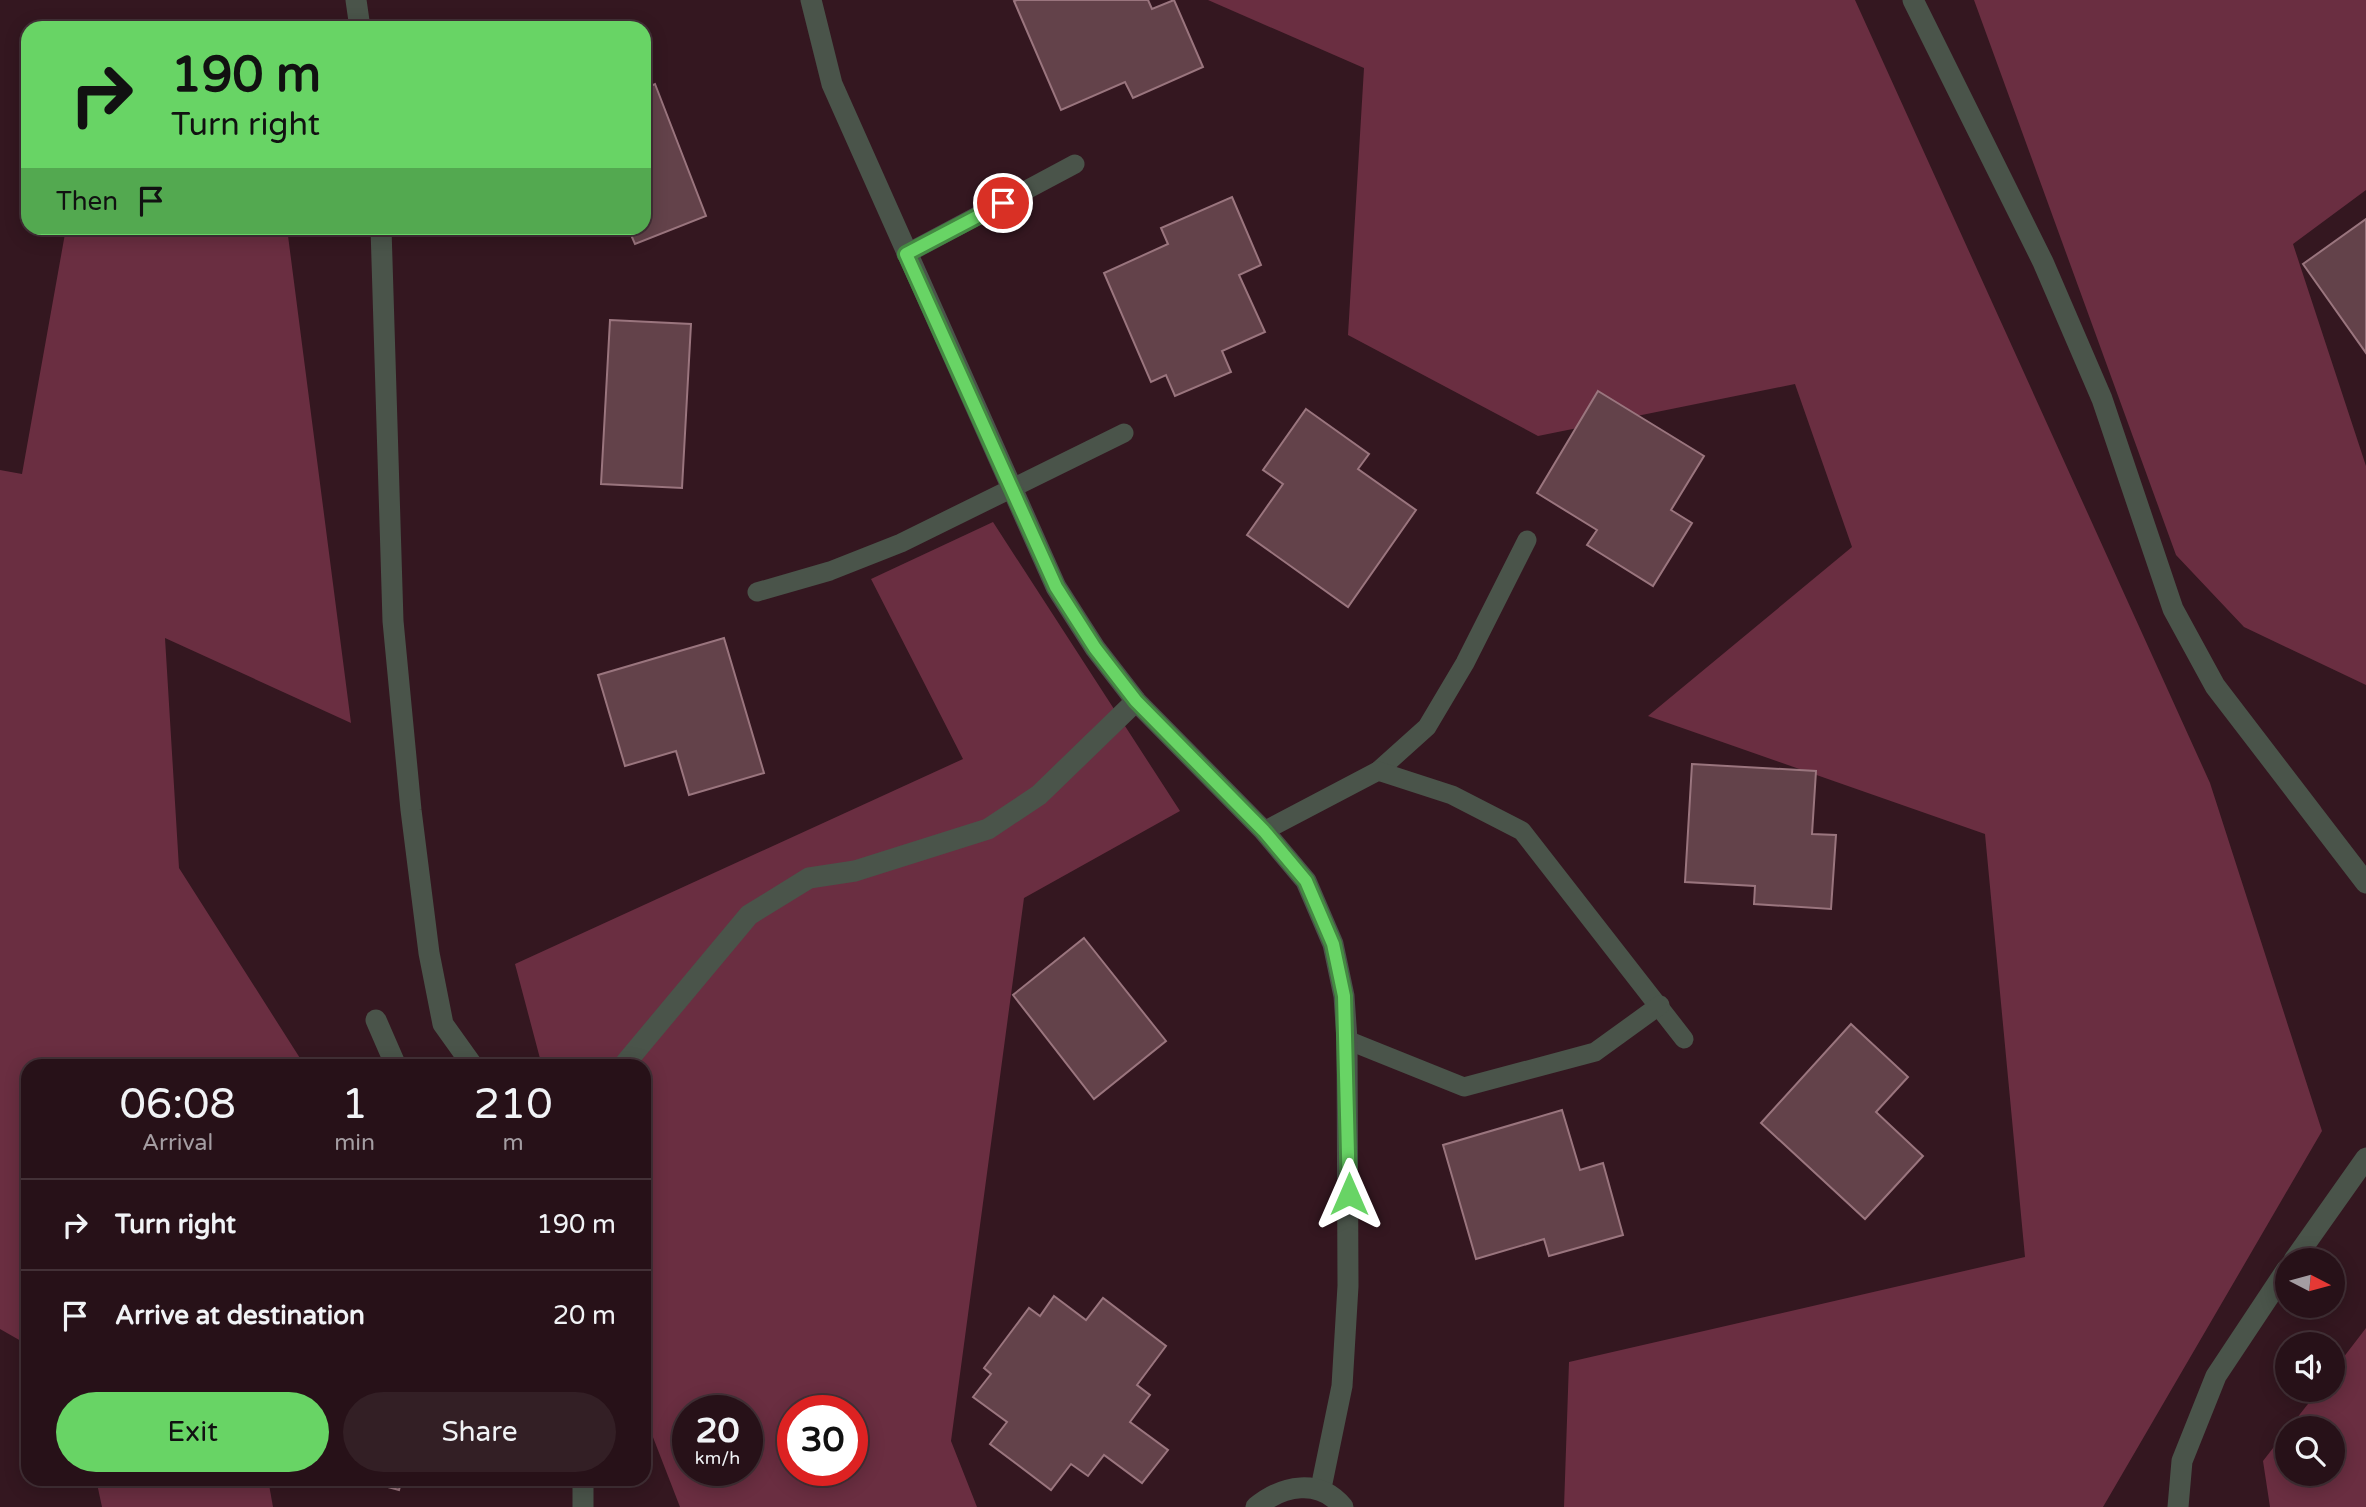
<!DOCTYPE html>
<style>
body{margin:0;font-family:"Varela Round",sans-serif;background:#331f25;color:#f1f3f6;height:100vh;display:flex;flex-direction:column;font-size:26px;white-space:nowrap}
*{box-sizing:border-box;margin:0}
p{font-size:23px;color:#a49da2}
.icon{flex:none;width:38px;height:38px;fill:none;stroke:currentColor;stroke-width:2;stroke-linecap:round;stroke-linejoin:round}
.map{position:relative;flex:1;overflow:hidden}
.details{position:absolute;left:21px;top:1059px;width:630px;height:427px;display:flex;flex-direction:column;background:#271118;border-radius:21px;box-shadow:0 4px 18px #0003,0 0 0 2px #433137}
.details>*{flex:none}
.banner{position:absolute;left:21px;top:21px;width:630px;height:214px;border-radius:21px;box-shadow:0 4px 18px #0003,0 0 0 2px #433137;background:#68d465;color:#111;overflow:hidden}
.needle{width:46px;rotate:96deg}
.controls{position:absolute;left:2275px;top:1248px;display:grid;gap:14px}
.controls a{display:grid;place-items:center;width:70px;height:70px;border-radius:50%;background:#271118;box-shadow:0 4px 18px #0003,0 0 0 2px #433137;font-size:35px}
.speed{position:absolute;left:672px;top:1395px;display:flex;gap:14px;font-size:35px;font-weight:700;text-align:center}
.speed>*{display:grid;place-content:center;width:91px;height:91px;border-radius:50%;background:#271118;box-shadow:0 4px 18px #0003,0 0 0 2px #433137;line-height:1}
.speed small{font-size:18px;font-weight:400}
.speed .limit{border:10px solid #d22;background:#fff;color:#111}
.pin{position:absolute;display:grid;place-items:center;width:60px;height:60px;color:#fff;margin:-30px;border:4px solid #fff;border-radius:50%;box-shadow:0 2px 7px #0007}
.me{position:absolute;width:77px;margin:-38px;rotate:0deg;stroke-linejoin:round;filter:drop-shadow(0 0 5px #0008)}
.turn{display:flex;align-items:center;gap:24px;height:147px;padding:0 35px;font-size:32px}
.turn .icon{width:91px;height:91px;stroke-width:2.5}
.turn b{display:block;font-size:49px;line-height:60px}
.then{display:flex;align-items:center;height:66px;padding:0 35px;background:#0003;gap:14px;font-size:26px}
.eta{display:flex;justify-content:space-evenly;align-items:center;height:119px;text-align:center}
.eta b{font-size:42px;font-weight:600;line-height:49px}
.button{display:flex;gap:14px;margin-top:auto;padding:14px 35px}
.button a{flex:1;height:80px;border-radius:42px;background:#68d465;color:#111;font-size:28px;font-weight:600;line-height:80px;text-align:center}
.button a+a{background:#331f25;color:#f1f3f6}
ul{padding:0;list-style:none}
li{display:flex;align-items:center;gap:21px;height:91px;padding:0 35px;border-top:2px solid #433137}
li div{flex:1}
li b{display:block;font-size:26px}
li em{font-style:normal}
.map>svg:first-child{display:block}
</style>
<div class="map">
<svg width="2366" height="1507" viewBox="0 0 2366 1507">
<rect width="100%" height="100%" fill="#341720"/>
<g fill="#6a2e41" fill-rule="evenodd">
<polygon points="1208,0 1855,0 2210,783 2322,1131 2103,1507 1564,1507 1569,1362 2025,1257 1985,834 1648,716 1852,547 1795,384 1538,436 1348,335 1364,68"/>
<polygon points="1974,0 2366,0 2366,190 2293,244 2366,466 2366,685 2244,627 2176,555"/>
<polygon points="66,228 287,228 351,723 165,638 179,868 305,1066 28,1066 28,1345 0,1329 0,470 22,474"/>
<path d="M 993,522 L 1180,811 L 1024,898 L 951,1441 L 977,1507 L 680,1507 L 644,1414 L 644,1066 L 542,1066 L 515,964 L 963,759 L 871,579 ZM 688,1410 L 747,1410 L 747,1470 L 688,1470 ZM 793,1410 L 852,1410 L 852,1470 L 793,1470 Z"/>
<polygon points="2366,1328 2366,1507 2270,1507 2263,1461 2287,1430 2287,1474 2333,1474 2333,1428 2289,1428 2319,1390 2333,1390 2333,1371"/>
<polygon points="96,1479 268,1479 273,1507 102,1507"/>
</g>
<g fill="#63424a" stroke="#9a757e" stroke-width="2">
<polygon points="1017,0 1148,0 1152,9 1174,0 1203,67 1133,98 1125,82 1061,110 1014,1"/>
<polygon points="655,84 706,216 635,244 628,228 644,228 644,89"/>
<polygon points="1232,197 1261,265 1239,275 1265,332 1222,351 1231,372 1175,396 1166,375 1151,382 1104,273 1168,244 1161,228"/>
<polygon points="2366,219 2366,353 2303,264"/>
<polygon points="610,320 691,324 682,488 601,484"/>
<polygon points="1598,391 1704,456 1671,510 1692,523 1653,586 1587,545 1597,530 1537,493"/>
<polygon points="1306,409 1369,454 1358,469 1416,510 1348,607 1247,535 1283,484 1263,470"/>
<polygon points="724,638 764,773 689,795 676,751 625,766 598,675"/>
<polygon points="1692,764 1816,771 1812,834 1836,835 1831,909 1754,904 1755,886 1685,882"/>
<polygon points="1084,938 1166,1041 1094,1099 1013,995"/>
<polygon points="1851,1024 1908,1077 1876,1112 1923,1156 1865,1219 1761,1123"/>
<polygon points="1562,1110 1580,1170 1603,1163 1623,1235 1549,1256 1544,1239 1476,1259 1443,1145"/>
<polygon points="1054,1296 1086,1320 1103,1298 1166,1346 1137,1385 1150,1395 1130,1422 1168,1450 1142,1483 1104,1455 1088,1476 1071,1464 1051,1490 990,1444 1007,1422 973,1397 991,1374 984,1368 1029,1308 1040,1316"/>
<polygon points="358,1479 402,1479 399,1490"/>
</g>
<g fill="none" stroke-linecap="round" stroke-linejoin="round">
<g stroke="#4a544a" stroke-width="19">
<polyline points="906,254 1075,164"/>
<polyline points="757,592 830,571 901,543 1124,433"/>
<polyline points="1378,771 1427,727 1465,663 1527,540"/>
<polyline points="1264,831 1378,771 1452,795 1522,831 1684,1039"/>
<polyline points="1347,1040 1464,1087 1595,1052 1660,1005"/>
</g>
<g stroke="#4a544a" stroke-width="21">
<polyline points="356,0 360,28"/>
<polyline points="811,0 832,84 1056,587 1095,648 1136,701 1264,831 1306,881 1333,944 1344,996 1347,1040 1348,1286 1342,1386 1321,1488"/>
<polyline points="1913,0 2043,262 2102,399 2173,609 2215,686 2366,883"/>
<polyline points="381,228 393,621 411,810 429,953 443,1024 473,1066"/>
<polyline points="376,1020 396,1066"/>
<polyline points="623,1066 749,915 809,878 855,871 988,829 1039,795 1136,701"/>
<polyline points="2294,1260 2366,1158"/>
<polyline points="583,1479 583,1507"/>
<path d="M 1256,1507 C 1283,1485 1319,1478 1343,1507"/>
<polyline points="2178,1507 2182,1461 2216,1376 2287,1269"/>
</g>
</g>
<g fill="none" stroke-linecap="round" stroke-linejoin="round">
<defs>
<polyline id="route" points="1003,203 906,254 1056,587 1095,648 1136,701 1264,831 1306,881 1333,944 1344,996 1349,1194"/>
</defs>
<use href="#route" stroke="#448a42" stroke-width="18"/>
<use href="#route" stroke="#68d465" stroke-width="12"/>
</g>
</svg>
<div class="controls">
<a><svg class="needle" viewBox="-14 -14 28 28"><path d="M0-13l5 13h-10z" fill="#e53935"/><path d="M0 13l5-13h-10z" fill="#a49da2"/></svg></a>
<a><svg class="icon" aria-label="sound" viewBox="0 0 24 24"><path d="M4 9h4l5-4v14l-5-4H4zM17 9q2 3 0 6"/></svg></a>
<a><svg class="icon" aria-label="search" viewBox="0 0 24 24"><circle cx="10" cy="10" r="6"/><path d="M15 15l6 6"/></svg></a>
</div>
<div class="speed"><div>20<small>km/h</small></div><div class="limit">30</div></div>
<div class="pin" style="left:1003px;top:203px;background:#d93025"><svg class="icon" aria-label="arrive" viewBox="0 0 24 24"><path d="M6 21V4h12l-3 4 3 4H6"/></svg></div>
<svg class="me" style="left:1349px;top:1194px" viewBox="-20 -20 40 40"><path d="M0-17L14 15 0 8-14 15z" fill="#68d465" stroke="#fff" stroke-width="4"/></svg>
<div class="banner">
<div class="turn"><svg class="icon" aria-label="right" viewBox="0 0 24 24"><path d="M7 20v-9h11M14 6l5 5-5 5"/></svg><div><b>190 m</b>Turn right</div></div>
<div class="then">Then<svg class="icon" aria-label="arrive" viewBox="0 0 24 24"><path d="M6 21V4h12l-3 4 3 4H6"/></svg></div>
</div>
<section class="details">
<div class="eta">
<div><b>06:08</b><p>Arrival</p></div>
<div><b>1</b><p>min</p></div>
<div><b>210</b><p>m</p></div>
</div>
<ul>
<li><svg class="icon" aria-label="right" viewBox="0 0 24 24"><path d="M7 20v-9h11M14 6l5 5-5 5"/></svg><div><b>Turn right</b></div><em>190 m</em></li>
<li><svg class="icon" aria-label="arrive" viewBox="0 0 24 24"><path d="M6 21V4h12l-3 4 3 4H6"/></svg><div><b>Arrive at destination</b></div><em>20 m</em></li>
</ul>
<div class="button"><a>Exit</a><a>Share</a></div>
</section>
</div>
